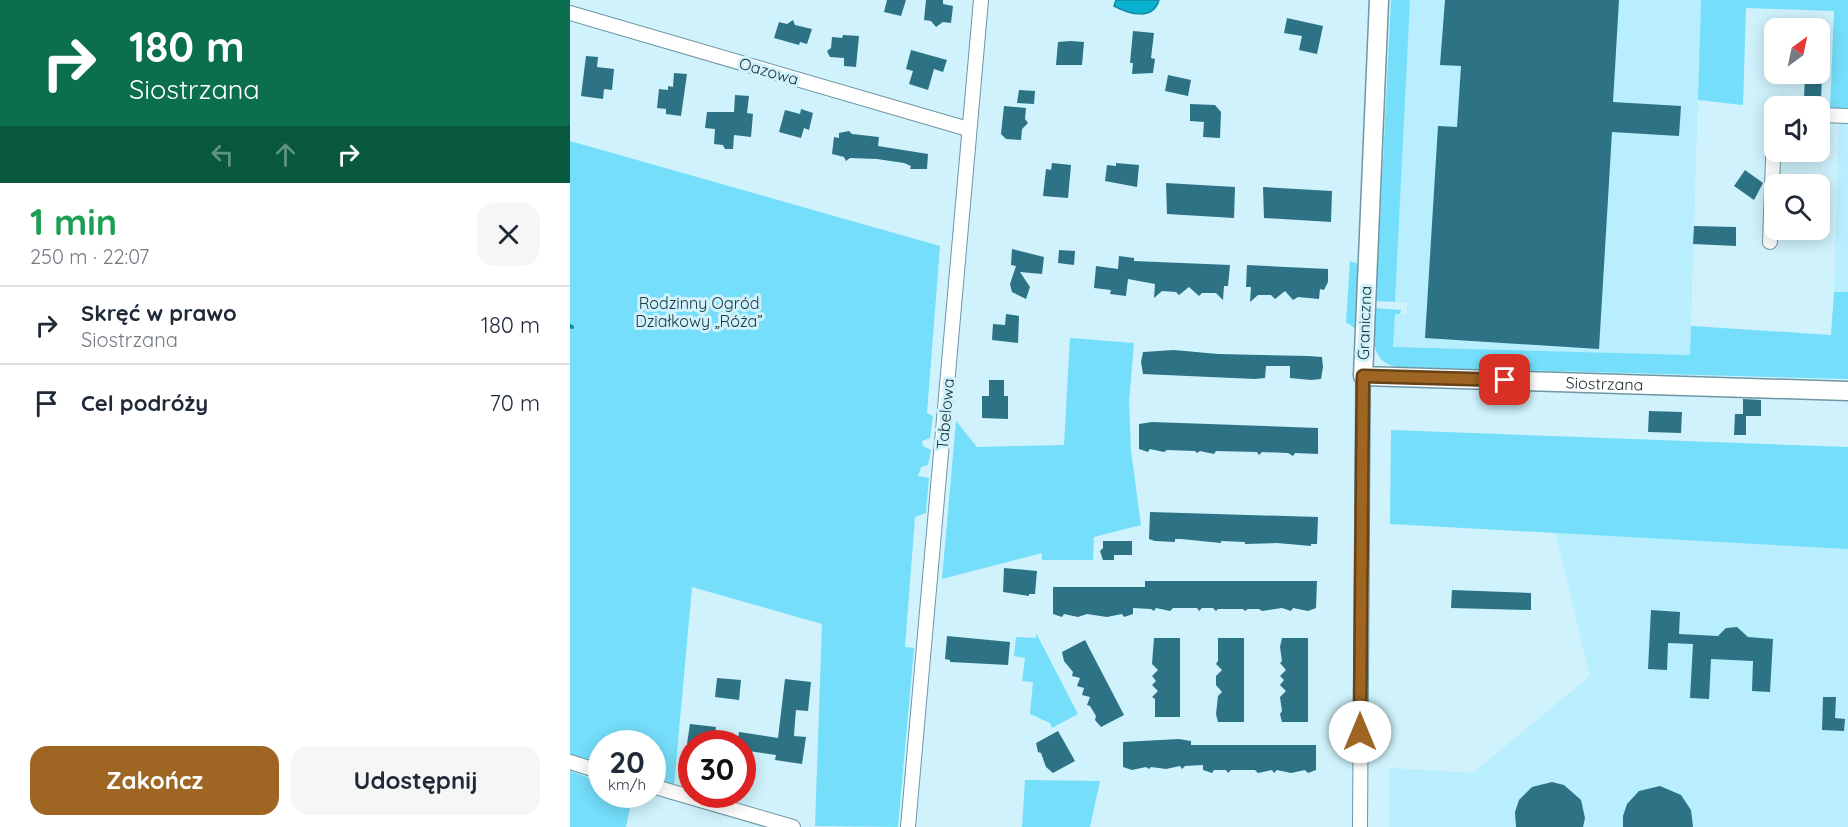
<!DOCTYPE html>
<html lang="pl">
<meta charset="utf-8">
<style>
body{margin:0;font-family:Quicksand,sans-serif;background:#f6f6f7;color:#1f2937;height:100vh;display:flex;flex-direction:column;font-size:22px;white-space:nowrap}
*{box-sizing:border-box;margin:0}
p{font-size:20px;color:#747a83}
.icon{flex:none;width:33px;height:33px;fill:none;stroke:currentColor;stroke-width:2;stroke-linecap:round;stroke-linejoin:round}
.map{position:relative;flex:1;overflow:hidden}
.side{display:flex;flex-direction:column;background:#fff;width:570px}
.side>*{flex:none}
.guide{background:#0b6e4f;color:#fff;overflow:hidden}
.needle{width:39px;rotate:33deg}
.buttons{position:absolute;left:1194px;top:18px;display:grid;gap:12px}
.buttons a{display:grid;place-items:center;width:66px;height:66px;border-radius:12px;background:#fff;box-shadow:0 3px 15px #0003;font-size:30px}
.speed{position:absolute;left:18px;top:730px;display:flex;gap:12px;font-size:30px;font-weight:700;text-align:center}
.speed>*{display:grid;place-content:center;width:78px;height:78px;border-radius:50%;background:#fff;box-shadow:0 3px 15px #0003;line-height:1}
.speed small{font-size:15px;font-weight:400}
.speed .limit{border:9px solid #d22;background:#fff;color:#111}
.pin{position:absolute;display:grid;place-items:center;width:51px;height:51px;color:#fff;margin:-26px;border-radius:12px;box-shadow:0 3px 9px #0006}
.me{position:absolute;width:66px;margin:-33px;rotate:0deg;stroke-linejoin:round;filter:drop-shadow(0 0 4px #0008)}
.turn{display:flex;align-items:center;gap:21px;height:126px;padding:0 30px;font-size:27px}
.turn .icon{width:78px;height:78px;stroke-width:2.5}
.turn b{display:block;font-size:42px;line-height:51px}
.lanes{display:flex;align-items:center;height:57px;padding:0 30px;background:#0003;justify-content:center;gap:30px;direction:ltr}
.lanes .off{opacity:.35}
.round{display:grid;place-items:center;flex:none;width:63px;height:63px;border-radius:18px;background:#f6f6f7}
.summary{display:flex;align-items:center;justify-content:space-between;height:102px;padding:0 30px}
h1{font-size:36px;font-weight:700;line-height:45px;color:#1e9e55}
.action{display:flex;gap:12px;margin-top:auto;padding:12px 30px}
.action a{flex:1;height:69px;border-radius:18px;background:#9e6622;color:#fff;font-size:24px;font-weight:700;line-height:69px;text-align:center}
.action a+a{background:#f6f6f7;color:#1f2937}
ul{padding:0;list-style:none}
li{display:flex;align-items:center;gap:18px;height:78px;padding:0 30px;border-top:2px solid #e0e1e3}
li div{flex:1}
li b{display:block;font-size:22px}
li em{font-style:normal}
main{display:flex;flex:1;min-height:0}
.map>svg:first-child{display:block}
</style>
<main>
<section class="side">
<div class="guide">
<div class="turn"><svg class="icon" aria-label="right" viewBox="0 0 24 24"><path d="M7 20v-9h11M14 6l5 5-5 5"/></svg><div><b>180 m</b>Siostrzana</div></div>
<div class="lanes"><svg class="icon off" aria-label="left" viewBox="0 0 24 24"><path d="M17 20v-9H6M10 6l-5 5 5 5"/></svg><svg class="icon off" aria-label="ahead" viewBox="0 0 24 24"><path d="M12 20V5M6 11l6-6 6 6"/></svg><svg class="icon" aria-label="right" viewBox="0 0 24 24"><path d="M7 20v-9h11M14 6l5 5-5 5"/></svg></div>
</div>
<div class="summary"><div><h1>1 min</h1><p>250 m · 22:07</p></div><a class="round"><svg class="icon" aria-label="close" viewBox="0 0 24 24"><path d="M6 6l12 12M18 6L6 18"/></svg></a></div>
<ul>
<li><svg class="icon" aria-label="right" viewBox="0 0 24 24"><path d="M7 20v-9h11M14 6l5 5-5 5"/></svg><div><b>Skręć w prawo</b><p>Siostrzana</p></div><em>180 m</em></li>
<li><svg class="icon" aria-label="arrive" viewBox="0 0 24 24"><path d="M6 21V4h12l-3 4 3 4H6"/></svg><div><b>Cel podróży</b></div><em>70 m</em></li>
</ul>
<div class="action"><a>Zakończ</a><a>Udostępnij</a></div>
</section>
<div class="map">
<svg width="1278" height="827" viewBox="0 0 1278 827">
<rect width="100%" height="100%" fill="#cff2fc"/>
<g fill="#b8eefd">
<polygon points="840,0 1131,0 1120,355 823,347 825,314 837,314 837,303 825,302"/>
<polygon points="1269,123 1278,123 1278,292 1264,292"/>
<polygon points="985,532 1278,549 1278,827 820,827 820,768 903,773 1020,676"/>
</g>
<g fill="#75defa">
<polygon points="821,0 840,0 825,302 806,301"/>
<polygon points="1131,0 1278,0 1278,108 1260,108 1264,11 1176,8 1173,105 1128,100"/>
<polygon points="0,141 370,246 357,413 363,416 360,438 352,441 353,446 361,450 358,465 351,467 348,476 359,478 356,513 345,517 335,647 344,648 328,827 245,826 252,624 122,587 104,786 83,780 82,744 32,744 31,765 0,756"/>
<polygon points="780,261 789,264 786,329 776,322"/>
<path d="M 1264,292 L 1278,292 L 1278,379 L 828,367 C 797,363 804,331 805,308 L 831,310 L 830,314 L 825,314 L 823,347 L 1120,355 L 1121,326 L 1261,335 Z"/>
<polygon points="500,338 564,343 559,403 561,451 571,525 524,537 523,560 472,560 472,553 372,579 386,421 407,447 494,445"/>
<polygon points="821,430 1278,447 1278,549 820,524"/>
<polygon points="466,633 508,714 482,728 480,723 460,714 463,682 452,681 455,658 444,656 446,637 466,638"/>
<polygon points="0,771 31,782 32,795 63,795 56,827 0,827"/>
<polygon points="455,780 530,781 520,827 452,827"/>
</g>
<path fill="#0ab0d0" stroke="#118aa2" stroke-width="1.5" d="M 546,0 L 589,0 C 583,21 559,14 544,6 Z"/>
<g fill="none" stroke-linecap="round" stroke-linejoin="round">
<polyline stroke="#118aa2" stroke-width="4" points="0,326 2,327"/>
</g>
<g fill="#2d7385">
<polygon points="317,0 336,0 331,16 314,12"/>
<polygon points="356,0 373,0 373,4 383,6 381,23 373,22 366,27 361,21 354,20"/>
<polygon points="875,0 1049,0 1043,102 1111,106 1109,136 1042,132 1029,349 855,338 868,126 887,127 891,66 870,65"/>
<polygon points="717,18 753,26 747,54 729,50 732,36 714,33"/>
<polygon points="223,20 225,25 242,29 237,44 230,42 229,45 204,38 209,22 217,24"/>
<polygon points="563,31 584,33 581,58 585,59 583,73 562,74 563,63 560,63"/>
<polygon points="273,35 289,36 286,67 274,66 274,58 260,57 257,51 261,48 262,37 272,38"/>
<polygon points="500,41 514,42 512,65 486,65 488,42"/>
<polygon points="341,50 377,60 373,72 364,69 358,90 339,84 343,71 336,69"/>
<polygon points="16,56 28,57 27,67 44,69 42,90 34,89 33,99 11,96"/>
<polygon points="104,73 117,74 111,116 96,114 96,109 87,108 89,89 98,90 98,86 103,87"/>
<polygon points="598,75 621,80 618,96 595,91"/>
<polygon points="1235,76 1252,77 1251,100 1234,99"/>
<polygon points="449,90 465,91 464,104 447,103"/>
<polygon points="165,95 179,96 177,113 183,114 181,137 164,135 163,149 155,149 153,145 144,144 145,129 135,128 137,112 164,112"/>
<polygon points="620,104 645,105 651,112 650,138 633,137 634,122 620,121"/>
<polygon points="434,106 456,108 455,119 458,123 452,129 451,140 436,139 431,134"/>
<polygon points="231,109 243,113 239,130 234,128 231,138 209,132 215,110 230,114"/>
<polygon points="279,131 282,134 309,137 308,146 358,154 357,169 340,169 341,166 334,163 307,159 280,158 276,161 274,157 262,154 264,137 269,138 269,133"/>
<polygon points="482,163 501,165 498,198 473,196 476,169 481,170"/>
<polygon points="546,163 569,165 567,187 535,181 537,165 546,166"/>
<polygon points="1175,170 1193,183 1184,200 1164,186"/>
<polygon points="596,183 665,187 664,218 597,214"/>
<polygon points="693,187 762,191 761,222 694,218"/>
<polygon points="1124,226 1166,227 1166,246 1123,244"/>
<polygon points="442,249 474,257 472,274 450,272 460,287 456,299 442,292 440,284 446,266 441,265"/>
<polygon points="489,250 505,251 504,265 488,263"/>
<polygon points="549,256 564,258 564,261 660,265 658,286 654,286 653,300 646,293 632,293 629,296 619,287 609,295 606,292 592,291 584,298 585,284 558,279 556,296 540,294 541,290 524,288 526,266 548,269"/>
<polygon points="677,265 758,269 758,282 754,290 750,289 749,299 728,297 723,300 715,291 705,299 701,295 688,295 680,302 681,287 676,287"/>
<polygon points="436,314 449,316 448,343 422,340 423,324 435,325"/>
<polygon points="604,350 648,354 738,356 752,357 753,367 751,379 741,380 720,378 720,366 696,366 695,378 685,379 573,374 571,362 573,352"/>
<polygon points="419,380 434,380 434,396 438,396 438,419 412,418 412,396 419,396"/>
<polygon points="1173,399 1191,400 1191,416 1176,416 1176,435 1164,435 1165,414 1173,414"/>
<polygon points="1079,411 1112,412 1111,433 1078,432"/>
<polygon points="582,422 748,428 748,454 725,453 723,456 718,453 692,452 689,455 687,452 646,451 644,454 630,451 627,453 625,451 597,450 594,452 580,449 578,452 569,449 569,424"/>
<polygon points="580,512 748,517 747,544 741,544 741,546 707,543 675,544 675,542 651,541 651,543 611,539 605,539 605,542 585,541 579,539"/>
<polygon points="533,541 562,541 562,555 544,555 544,560 533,560 530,551 533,548"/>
<polygon points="434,568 467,571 465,594 459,594 459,596 433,592"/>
<polygon points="575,581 747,581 746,608 738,611 723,608 721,611 712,608 692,611 689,609 678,609 675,611 673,609 648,609 646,611 643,608 632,608 629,611 627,608 603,608 600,611 586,608 584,611 581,609 563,608 563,614 554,617 552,614 537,617 517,614 508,617 494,614 492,617 483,614 483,587 575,587"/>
<polygon points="882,590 961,593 961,610 881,608"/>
<polygon points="1081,610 1110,612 1109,634 1148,636 1156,628 1167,627 1178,637 1203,639 1200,692 1182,691 1183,661 1141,659 1139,699 1120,698 1123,644 1098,643 1097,670 1078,669"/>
<polygon points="377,636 440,642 438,665 380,662 380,660 375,659"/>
<polygon points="584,638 610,638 610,717 585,717 585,699 582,697 588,691 582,685 586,681 582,676 588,670 582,664"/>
<polygon points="648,638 674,638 674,722 648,722 646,714 648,696 652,692 646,685 646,676 652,670 646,664 648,661"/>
<polygon points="712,638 738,638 738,722 712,722 710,714 712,711 710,697 716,691 710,685 714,680 710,676 716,670 710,663 712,661 710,647"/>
<polygon points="515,640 554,715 531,727 525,720 526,716 520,706 517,705 520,697 512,695 514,688 507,686 510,678 502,676 503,672 494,661 492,652"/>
<polygon points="147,678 171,680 169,700 145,697"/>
<polygon points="215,679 241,682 238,711 226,710 225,721 224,736 236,737 232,764 205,760 206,755 172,750 172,744 167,744 169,732 208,738"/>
<polygon points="1253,697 1266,697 1265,718 1275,719 1274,731 1252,730"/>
<polygon points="120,724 146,727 144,744 117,744"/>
<polygon points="488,731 505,761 483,773 476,767 471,753 468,752 466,743"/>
<polygon points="609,739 621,741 621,745 746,745 746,770 738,773 735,770 721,773 707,770 704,773 702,770 688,773 685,770 661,770 658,773 656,770 644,770 642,773 633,770 633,765 615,766 612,769 610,766 596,769 581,767 579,769 576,767 562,770 553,767 553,742"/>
<polygon points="982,782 994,785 1011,800 1015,818 1013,827 946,827 945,812 949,800 962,787"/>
<polygon points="1090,786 1111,795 1121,810 1123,827 1053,827 1053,816 1057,804 1069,791"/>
</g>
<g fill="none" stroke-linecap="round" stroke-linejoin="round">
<defs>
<g id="minor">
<polyline points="0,13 398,129"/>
<polyline points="1250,115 1278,116"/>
<polyline points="1200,242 1204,131"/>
<polyline points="0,762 32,772"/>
<polyline points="82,786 223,827"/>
<polyline points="338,827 411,0"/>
<polyline points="790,827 793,376"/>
</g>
<g id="tertiary">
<path id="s1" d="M 809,0 L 793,376 L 1278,391"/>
</g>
</defs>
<use href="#minor" stroke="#6d97a3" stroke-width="16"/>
<use href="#tertiary" stroke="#6d97a3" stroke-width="21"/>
<use href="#minor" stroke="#fff" stroke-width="14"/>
<use href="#tertiary" stroke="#fff" stroke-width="18"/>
</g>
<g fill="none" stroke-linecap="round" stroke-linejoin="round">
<defs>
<polyline id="route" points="790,732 793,376 935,380"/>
</defs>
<use href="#route" stroke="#674216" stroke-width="15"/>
<use href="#route" stroke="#9e6622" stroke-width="10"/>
</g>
<g text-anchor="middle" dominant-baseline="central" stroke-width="6" stroke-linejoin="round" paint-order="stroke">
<g font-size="16" fill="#203136" stroke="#cff2fc">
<text transform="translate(199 71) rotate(16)">Oazowa</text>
<text transform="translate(794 323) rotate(-88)">Graniczna</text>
<text stroke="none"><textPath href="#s1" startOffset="618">Siostrzana</textPath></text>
<text transform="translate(375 414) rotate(-85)">Tabelowa</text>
</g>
<g font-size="16" fill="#22383f" stroke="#cff2fc">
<text x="129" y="303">Rodzinny Ogród<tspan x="129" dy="18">Działkowy „Róża”</tspan></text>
</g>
</g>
</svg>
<div class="buttons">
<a><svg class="needle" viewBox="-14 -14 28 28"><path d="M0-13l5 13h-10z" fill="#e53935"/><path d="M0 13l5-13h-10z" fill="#747a83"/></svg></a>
<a><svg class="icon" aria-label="sound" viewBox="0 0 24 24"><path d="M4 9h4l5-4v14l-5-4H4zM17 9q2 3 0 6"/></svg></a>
<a><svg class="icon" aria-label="search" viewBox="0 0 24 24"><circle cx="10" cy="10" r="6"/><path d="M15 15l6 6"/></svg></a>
</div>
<div class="speed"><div>20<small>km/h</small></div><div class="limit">30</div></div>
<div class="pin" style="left:935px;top:380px;background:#d93025"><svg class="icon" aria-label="arrive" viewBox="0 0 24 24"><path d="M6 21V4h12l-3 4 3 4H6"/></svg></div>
<svg class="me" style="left:790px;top:732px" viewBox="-20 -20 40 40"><circle r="19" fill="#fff"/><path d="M0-13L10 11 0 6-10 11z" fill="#9e6622"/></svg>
</div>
</main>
